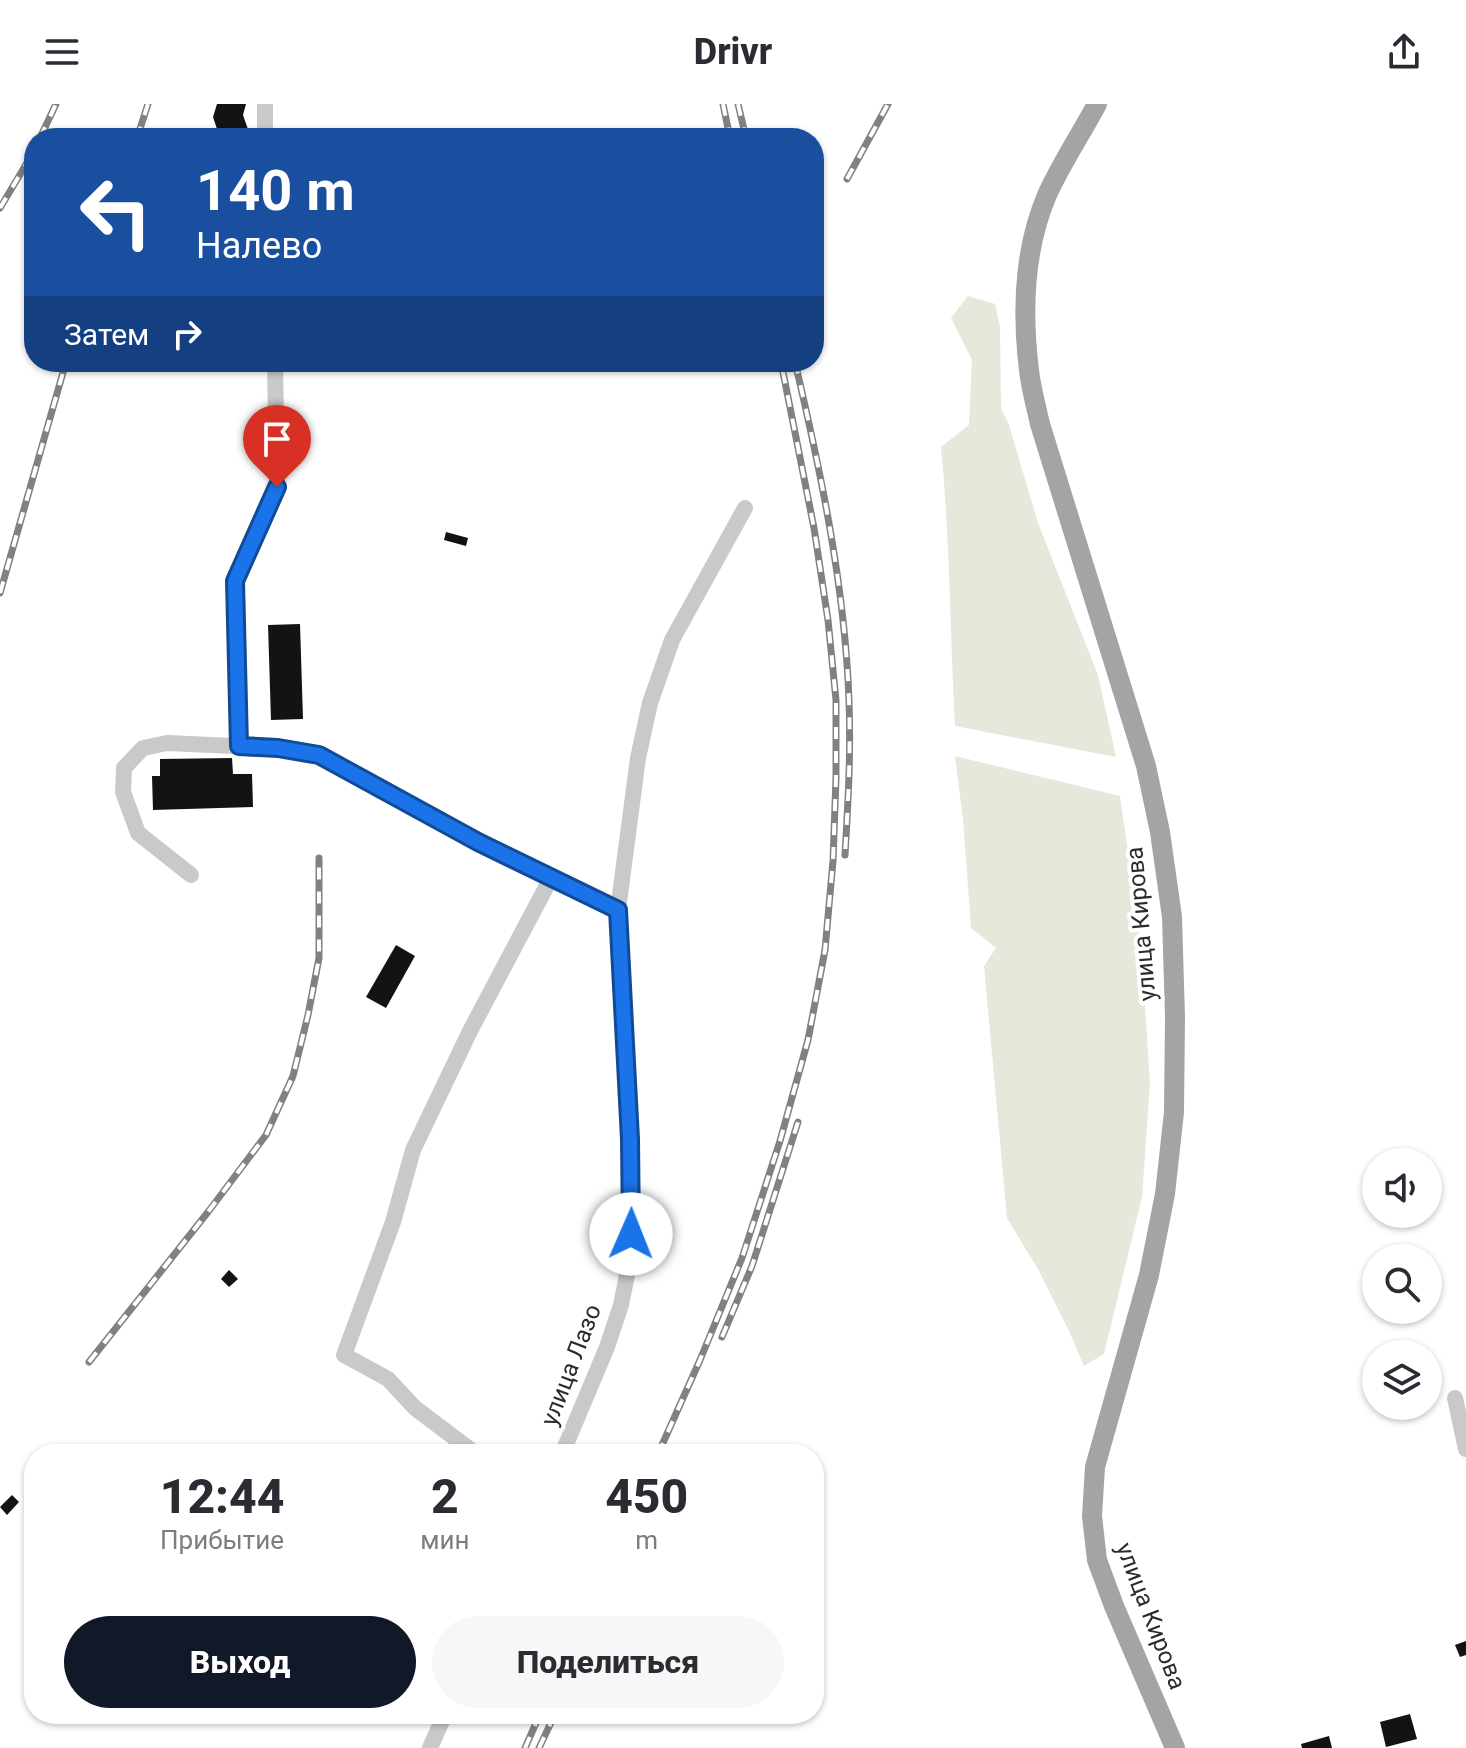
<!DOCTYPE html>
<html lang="ru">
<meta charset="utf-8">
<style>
body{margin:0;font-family:Roboto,sans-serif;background:#f7f7f7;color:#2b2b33;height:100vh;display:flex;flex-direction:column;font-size:30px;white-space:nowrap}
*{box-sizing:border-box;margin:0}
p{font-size:26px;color:#7c7c81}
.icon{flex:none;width:44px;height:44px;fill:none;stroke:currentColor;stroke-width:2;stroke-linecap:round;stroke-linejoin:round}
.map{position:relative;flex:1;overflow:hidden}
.panel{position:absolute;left:24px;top:1340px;width:800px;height:280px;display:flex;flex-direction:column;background:#fff;border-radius:32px;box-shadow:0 2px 6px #0004}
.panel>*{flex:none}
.top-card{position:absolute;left:24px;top:24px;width:800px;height:244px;border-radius:32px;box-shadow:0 2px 6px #0004;background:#1a4fa0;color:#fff;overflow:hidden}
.buttons{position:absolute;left:1362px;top:1044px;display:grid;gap:16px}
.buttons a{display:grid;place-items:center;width:80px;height:80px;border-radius:50%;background:#fff;box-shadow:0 2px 6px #0004;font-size:40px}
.pin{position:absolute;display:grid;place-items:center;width:68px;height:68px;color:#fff;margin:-82px -34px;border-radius:50% 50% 50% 0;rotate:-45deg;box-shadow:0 0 8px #0007}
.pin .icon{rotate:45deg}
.me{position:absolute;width:88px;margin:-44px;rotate:1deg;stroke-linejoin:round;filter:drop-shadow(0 0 6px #0008)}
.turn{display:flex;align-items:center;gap:28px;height:168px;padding:0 40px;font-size:36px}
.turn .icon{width:104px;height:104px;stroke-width:2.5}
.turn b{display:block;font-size:56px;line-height:68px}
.then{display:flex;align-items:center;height:76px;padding:0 40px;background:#0003;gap:16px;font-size:30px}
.eta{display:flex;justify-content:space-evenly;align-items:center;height:136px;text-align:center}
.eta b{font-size:48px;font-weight:800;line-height:56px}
.button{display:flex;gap:16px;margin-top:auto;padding:16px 40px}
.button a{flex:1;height:92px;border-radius:48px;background:#111827;color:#fff;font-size:32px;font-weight:800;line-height:92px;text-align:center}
.button a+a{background:#f7f7f7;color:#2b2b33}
header{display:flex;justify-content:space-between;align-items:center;height:104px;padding:0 40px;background:#fff;font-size:36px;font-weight:800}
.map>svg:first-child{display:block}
</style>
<header><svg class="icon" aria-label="menu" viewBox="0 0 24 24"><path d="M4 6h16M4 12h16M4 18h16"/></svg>Drivr<svg class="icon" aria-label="share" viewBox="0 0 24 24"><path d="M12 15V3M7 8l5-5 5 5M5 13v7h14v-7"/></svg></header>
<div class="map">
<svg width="1466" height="1644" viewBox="0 0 1466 1644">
<rect width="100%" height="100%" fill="#fff"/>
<g fill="#e4e9db">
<path d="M 968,192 L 995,200 L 1000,223 L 1001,304 L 1009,321 L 1038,419 L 1098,571 L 1116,653 L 955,622 C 950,529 950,436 941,343 L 969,321 L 972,256 L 951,214 Z"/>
<polygon points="955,652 1120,692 1141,840 1150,979 1142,1093 1104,1250 1084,1262 1069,1227 1039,1167 1007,1114 984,862 996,844 971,824 963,715"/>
</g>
<g fill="#131313">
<polygon points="217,0 246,0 243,11 251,34 220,34 213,13"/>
<polygon points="446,428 468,434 466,442 444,436"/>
<polygon points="300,520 303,615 271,616 268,521"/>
<polygon points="232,654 233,670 252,670 253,703 153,706 152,672 160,672 160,655"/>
<polygon points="396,841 415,852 386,904 366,893"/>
<polygon points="229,1166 238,1175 229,1183 221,1175"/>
<polygon points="12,1391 19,1398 7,1411 0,1403"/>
<polygon points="1466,1537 1466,1551 1460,1553 1455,1541"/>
<polygon points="1410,1610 1417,1635 1386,1643 1380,1618"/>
<polygon points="1329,1632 1332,1644 1302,1644 1301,1640"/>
</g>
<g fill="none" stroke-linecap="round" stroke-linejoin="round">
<g stroke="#c9c9c9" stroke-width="16">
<polyline points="265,0 265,34"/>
<polyline points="239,642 235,477 277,383 275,258"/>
<polyline points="191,771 138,729 123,688 124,664 143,644 167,639 278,644 319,651 478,738 618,806"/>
<polyline points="1455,1294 1466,1345"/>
<polyline points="476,1350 415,1304 388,1275 344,1251 393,1118 413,1046 470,927 551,774"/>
<polyline points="562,1350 607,1243 621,1201 628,1166 631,1130 632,1084 618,806 638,654 650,599 672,536 745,404"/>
<polyline points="430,1644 445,1610"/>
</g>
<path stroke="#a4a4a4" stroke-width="20" d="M 1097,0 C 1081,30 1061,60 1047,91 C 1024,145 1022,209 1029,266 C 1031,284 1036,302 1040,320 L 1146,662 L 1160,728 L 1172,813 L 1175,913 L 1174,1008 L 1165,1090 L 1149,1171 L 1095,1363 L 1092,1412 L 1097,1456 L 1114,1502 L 1175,1644"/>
<defs>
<g id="rail">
<polyline points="723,0 730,34"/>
<polyline points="738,0 746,34"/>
<polyline points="40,34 56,0"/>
<polyline points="137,34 148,0"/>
<polyline points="847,75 888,0"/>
<polyline points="0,104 34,47"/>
<path d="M 795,258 C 821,369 845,483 849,597 C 851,649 848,699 845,751"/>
<polyline points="0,489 66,258"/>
<polyline points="722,1233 752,1162 798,1018"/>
<polyline points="89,1258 208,1108 266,1031 293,972 308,911 319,854 319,754"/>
<polyline points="658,1350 700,1256 742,1154 780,1037 808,936 825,846 833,757 836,674 836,596 828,516 814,424 781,258"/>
<polyline points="525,1644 540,1610"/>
<polyline points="539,1644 555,1610"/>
</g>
</defs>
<use href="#rail" stroke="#818181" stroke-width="7"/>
<use href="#rail" stroke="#fff" stroke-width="4" stroke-dasharray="12" stroke-linecap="butt"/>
</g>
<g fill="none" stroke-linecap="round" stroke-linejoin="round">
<defs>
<polyline id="route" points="277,383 235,477 239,642 278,644 319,651 478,738 618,806 630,1035 631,1130"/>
</defs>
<use href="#route" stroke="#114b97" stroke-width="20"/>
<use href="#route" stroke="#1a73e8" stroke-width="14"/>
</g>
<g text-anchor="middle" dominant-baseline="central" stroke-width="8" stroke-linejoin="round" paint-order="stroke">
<g font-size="24" fill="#2c2c2c" stroke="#fff">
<text transform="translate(1141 820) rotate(-95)">улица Кирова</text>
<text transform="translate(571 1261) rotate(-69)">улица Лазо</text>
<text transform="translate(1151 1512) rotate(69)">улица Кирова</text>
</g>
</g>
</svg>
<div class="buttons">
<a><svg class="icon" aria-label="sound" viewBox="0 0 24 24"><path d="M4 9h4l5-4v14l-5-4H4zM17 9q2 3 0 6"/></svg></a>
<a><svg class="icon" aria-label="search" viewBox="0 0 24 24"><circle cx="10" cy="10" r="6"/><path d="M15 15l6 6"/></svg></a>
<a><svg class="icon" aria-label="layers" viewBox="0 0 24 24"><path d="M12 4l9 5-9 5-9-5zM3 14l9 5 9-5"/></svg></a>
</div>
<div class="pin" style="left:277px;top:383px;background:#d93025"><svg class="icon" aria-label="arrive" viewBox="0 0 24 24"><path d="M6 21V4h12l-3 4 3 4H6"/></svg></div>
<svg class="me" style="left:631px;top:1130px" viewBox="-20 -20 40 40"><circle r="19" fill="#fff"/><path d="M0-13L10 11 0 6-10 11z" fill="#1a73e8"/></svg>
<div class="top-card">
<div class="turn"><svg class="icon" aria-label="left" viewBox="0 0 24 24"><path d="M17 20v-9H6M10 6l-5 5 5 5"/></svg><div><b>140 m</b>Налево</div></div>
<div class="then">Затем<svg class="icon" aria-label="right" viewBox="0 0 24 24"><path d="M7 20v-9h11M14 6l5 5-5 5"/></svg></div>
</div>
<section class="panel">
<div class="eta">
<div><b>12:44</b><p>Прибытие</p></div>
<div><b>2</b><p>мин</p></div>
<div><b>450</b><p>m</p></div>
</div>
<div class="button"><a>Выход</a><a>Поделиться</a></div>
</section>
</div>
